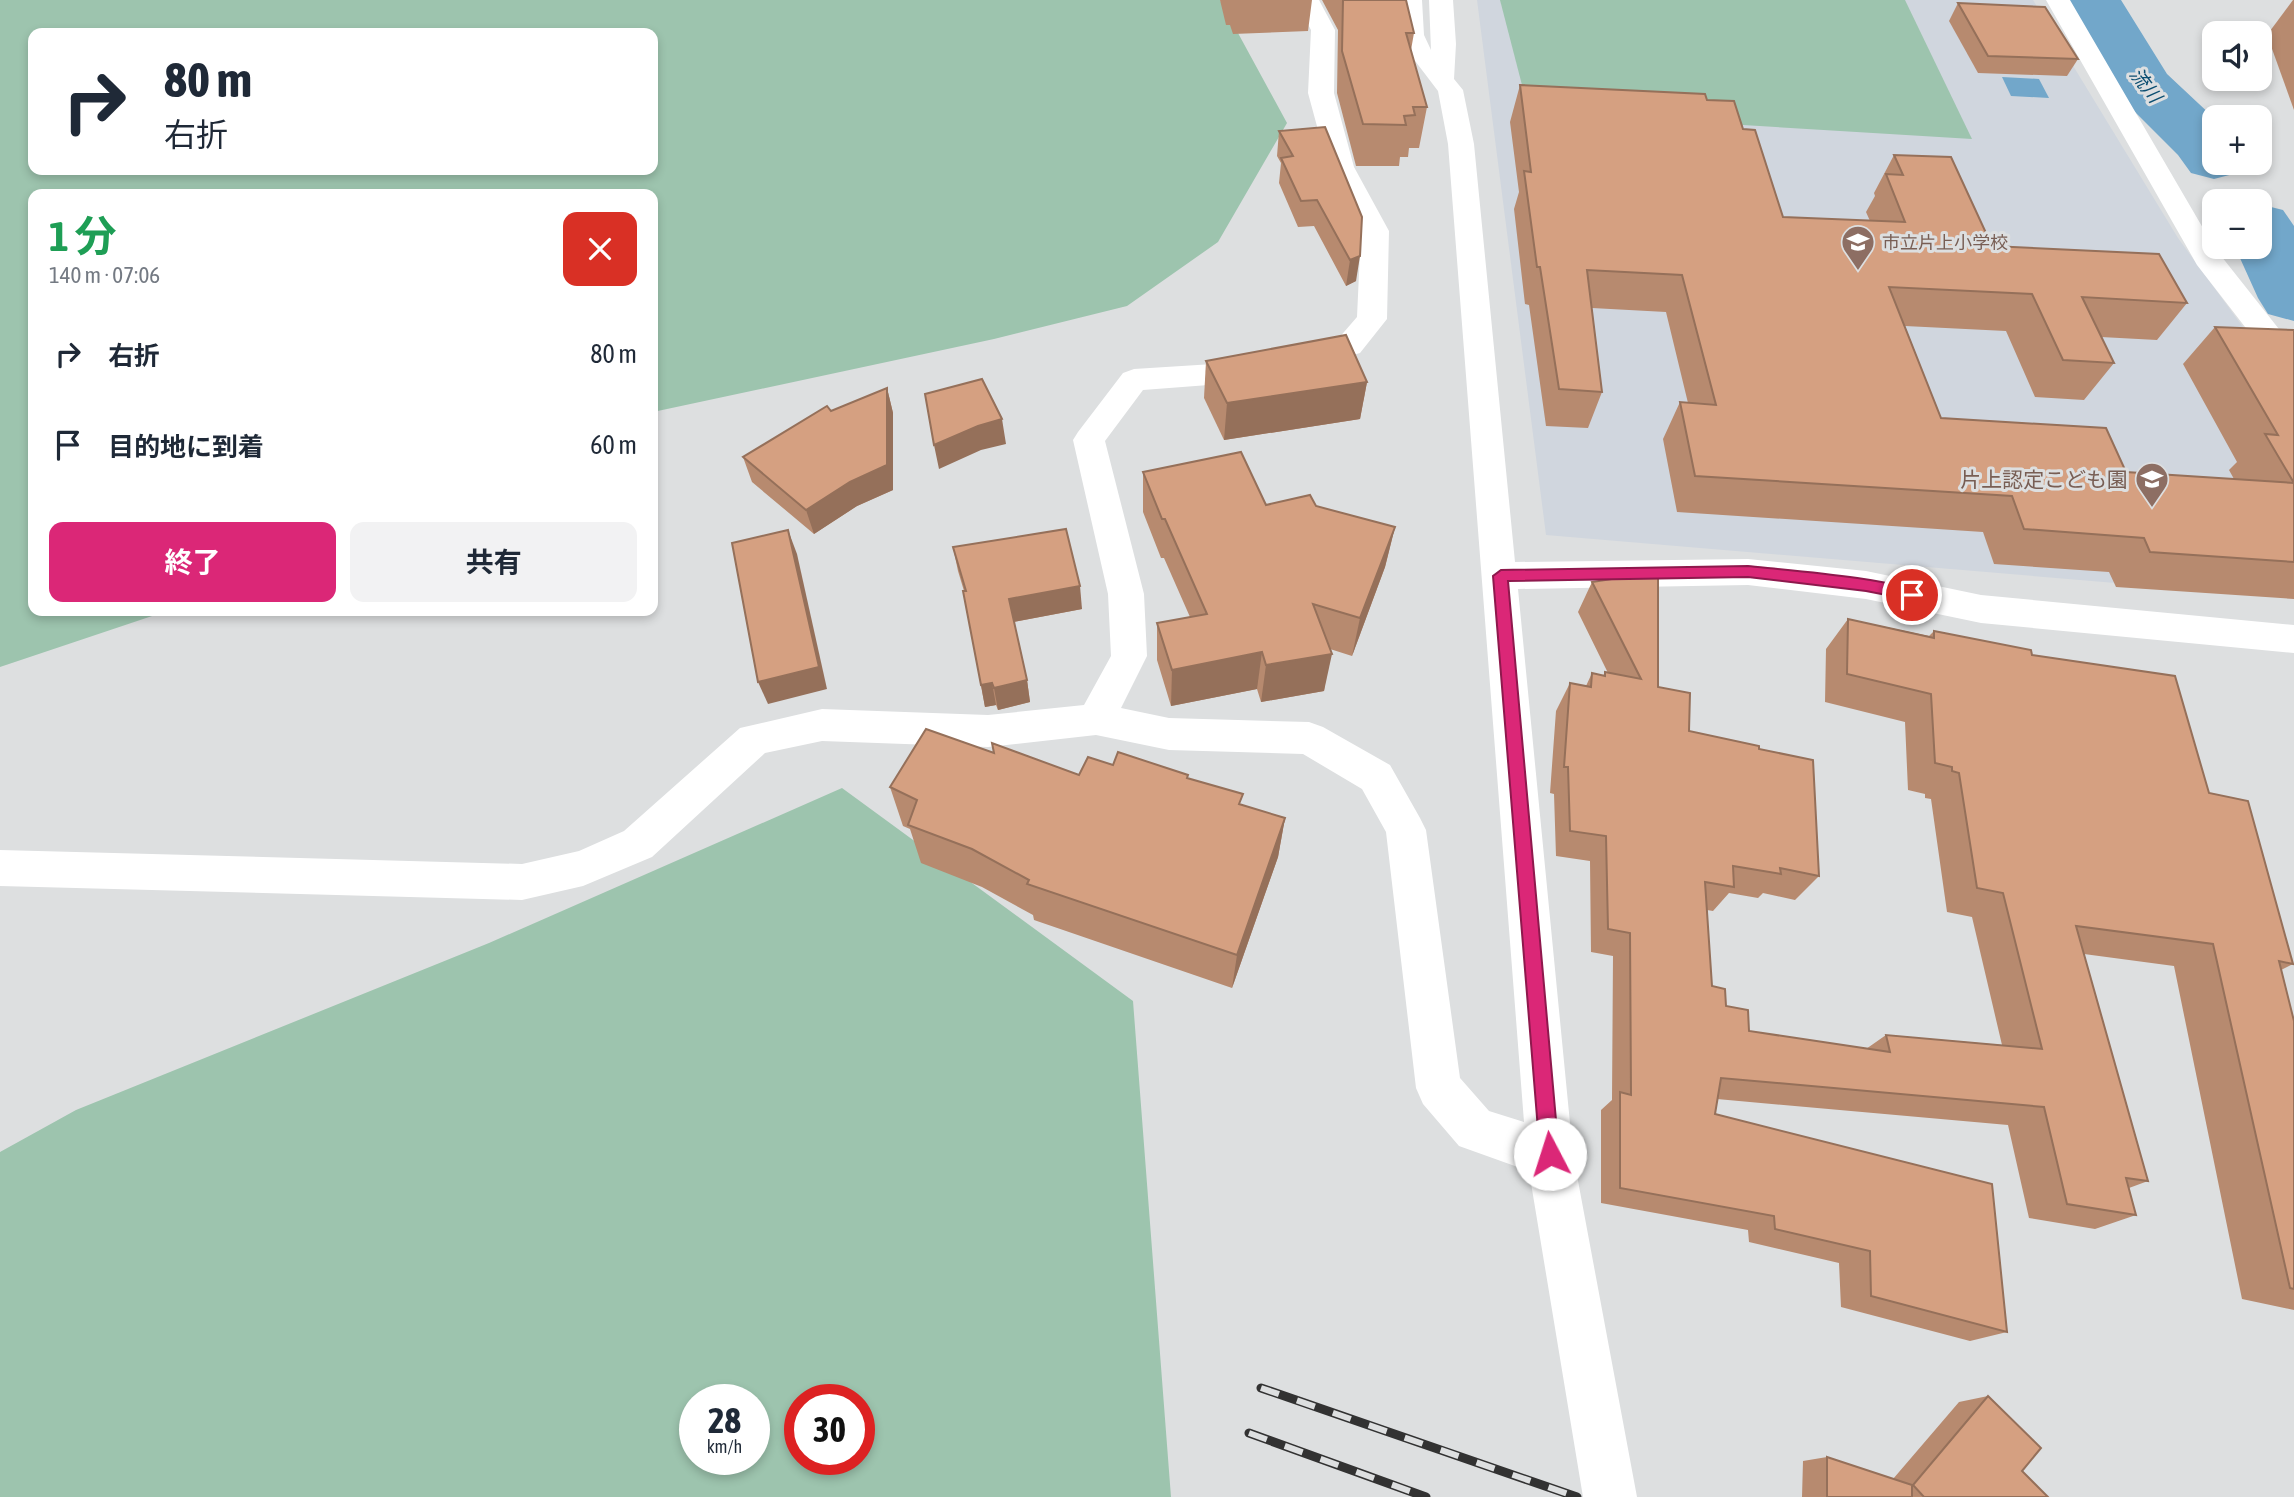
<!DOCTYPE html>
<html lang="ja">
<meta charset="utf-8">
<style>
body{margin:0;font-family:"Asap Condensed","Noto Sans JP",sans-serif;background:#f2f2f3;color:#1f2937;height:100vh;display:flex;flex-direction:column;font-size:26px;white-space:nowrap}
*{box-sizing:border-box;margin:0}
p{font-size:23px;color:#747a83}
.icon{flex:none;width:38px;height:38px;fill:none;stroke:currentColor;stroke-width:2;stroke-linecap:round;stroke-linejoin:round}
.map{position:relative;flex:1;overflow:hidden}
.sheet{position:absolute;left:28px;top:189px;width:630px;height:427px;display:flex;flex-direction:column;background:#fff;border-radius:14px;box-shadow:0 4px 10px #0003}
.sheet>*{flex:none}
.top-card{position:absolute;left:28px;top:28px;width:630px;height:147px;border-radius:14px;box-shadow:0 4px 10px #0003;background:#fff;color:#1f2937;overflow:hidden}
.fabs{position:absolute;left:2202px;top:21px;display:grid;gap:14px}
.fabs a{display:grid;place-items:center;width:70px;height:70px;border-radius:14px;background:#fff;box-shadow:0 4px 10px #0003;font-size:35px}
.speed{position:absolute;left:679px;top:1384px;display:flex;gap:14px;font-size:35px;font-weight:700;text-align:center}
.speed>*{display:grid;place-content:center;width:91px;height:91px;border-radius:50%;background:#fff;box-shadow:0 4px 10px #0003;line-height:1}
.speed small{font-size:18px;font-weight:400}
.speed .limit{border:10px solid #d22;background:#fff;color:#111}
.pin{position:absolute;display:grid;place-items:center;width:60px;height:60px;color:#fff;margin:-30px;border:4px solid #fff;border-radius:50%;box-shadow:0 2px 7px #0007}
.me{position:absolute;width:77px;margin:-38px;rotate:355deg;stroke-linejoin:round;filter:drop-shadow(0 0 5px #0008)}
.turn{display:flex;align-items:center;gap:24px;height:147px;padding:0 21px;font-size:32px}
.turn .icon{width:91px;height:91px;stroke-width:2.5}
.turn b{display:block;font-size:49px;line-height:60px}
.round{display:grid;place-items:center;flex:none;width:74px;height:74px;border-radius:14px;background:#f2f2f3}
.headline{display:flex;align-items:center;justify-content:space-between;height:119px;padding:0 21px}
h1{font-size:42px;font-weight:700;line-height:52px;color:#1e9e55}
.cta{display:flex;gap:14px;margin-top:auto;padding:14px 21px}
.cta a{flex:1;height:80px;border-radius:14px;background:#db2777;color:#fff;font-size:28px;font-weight:700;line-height:80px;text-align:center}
.cta a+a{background:#f2f2f3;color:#1f2937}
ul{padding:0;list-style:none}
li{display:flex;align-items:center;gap:21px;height:91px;padding:0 21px}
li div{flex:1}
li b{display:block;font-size:26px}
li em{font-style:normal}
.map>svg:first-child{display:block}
</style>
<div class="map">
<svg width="2294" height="1497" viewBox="0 0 2294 1497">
<rect width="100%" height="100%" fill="#dddfe0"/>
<polygon fill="#d0d6de" points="1477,0 2033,0 2178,238 2294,397 2294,598 1546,535"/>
<g fill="#9dc4ae" fill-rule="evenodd">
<path d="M 0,0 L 1220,0 L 1287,123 L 1218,242 L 1127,306 L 994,339 L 653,412 L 653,194 L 33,194 L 33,611 L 167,611 L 0,667 ZM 33,33 L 653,33 L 653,170 L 33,170 Z"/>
<polygon points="1500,0 1905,0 1972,139 1529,112"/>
<path d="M 842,788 L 1133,1001 L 1171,1497 L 0,1497 L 0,1152 L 76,1110 L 489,943 ZM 695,1400 L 754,1400 L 754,1460 L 695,1460 ZM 800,1400 L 859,1400 L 859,1460 L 800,1460 Z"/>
</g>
<polygon fill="#72a7ca" points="2002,77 2039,79 2049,98 2011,96"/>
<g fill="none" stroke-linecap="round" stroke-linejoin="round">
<g fill="#72a7ca" fill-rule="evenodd">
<polygon points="2063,0 2121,0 2167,74 2214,118 2214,163 2244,163 2237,173 2214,179 2191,173 2178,155 2121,98"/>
<polygon points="2259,204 2283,210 2294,226 2294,321 2268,314 2258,298 2235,247 2259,247"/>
</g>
<g fill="#fff" fill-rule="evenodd">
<polygon points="1295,0 1319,0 1335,30 1334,93 1354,167 1389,231 1387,319 1360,353 1261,381 1143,390 1105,441 1144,594 1147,656 1121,708 1169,718 1309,722 1323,727 1390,765 1420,818 1426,830 1460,1078 1489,1111 1524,1122 1448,144 1438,91 1406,49 1400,35 1398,0 1422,0 1424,35 1431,50 1429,0 1453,0 1456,44 1454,79 1463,90 1474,144 1515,562 1748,559 1866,571 1981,595 2294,625 2294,653 1981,623 1866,599 1748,585 1518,589 1573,1154 1637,1497 1583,1497 1529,1171 1459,1146 1423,1104 1416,1088 1386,832 1362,789 1303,754 1169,750 1096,735 988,747 822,741 765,753 652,857 583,886 522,900 0,886 0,850 522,864 579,851 624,831 740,728 822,709 988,715 1084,705 1111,656 1108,594 1073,440 1078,432 1123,373 1134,369 1261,361 1338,339 1357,317 1361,231 1328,167 1308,93 1311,30"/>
<polygon points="2046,0 2070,0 2214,247 2294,348 2294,379 2283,376 2197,265"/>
</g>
<defs>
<g id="rail">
<polyline points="1261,1388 1577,1497"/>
<polyline points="1249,1433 1426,1497"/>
</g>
</defs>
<use href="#rail" stroke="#323232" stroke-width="9"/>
<use href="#rail" stroke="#dddfe0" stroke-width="6" stroke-dasharray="19" stroke-linecap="butt"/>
</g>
<g fill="#b78a6f">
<polygon points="1220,0 1312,0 1308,31 1233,34 1230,25 1226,25"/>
<polygon points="1322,0 1406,0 1414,33 1411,50 1427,107 1419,148 1409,148 1408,157 1400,157 1399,166 1356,166 1337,93 1338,30"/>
<polygon points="2293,0 2294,0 2294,110 2267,35"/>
<polygon points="1958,3 2078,59 2067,76 1978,73 1949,21"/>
<polygon points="1520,85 1707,100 1743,129 1783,217 1870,221 1866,212 1875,196 1874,193 1894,155 1992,246 2187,303 2157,340 2101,337 2114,363 2084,400 2035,397 2006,331 1905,326 1941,418 2126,472 2234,479 2229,470 2237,462 2183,364 2215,327 2294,330 2294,599 2116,587 2109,572 1994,564 1983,532 1677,512 1663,439 1680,402 1688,403 1666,312 1592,308 1602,392 1588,428 1546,426 1529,305 1525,304 1514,209 1519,192 1510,122"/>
<polygon points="1325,127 1356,281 1346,286 1314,226 1298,227 1279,183 1281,163 1277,156 1279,131"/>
<polygon points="1206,361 1367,382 1360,419 1224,440 1204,398"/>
<polygon points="887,388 893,413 893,490 857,506 814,534 752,482 743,457 831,411"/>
<polygon points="1143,472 1266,505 1316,506 1395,527 1385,567 1352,656 1330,649 1324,691 1261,702 1257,689 1171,706 1157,660 1157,623 1190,617 1164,558 1161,558 1143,512"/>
<polygon points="953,547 1082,609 1014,622 1027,680 1030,702 998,710 996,705 985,707 963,591 964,591 958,571"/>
<polygon points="1592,582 1658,687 1689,731 1759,749 1819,876 1795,900 1763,893 1758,898 1729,893 1713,911 1707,910 1712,986 1726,1006 1749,1031 1866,1049 1886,1035 2002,1045 1972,917 1947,912 1931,799 1925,798 1925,794 1908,790 1905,722 1825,702 1826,649 1848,619 1929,636 1934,631 2032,655 2209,793 2293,964 2281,970 2294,1021 2294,1310 2242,1299 2174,966 2084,954 2148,1181 2129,1188 2136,1215 2095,1229 2029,1218 2008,1125 1717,1099 1715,1114 2007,1332 1970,1341 1841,1307 1839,1263 1749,1242 1748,1230 1601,1203 1601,1110 1612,1100 1613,956 1591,952 1590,861 1556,856 1554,794 1550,793 1556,711 1570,683 1586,686 1592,673 1603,676 1605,672 1608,673 1578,612"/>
<polygon points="994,753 1079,775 1113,765 1188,775 1188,778 1241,805 1285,818 1278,857 1232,988 1034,920 1033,915 982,887 921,863 910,829 903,826 890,787"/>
<polygon points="1988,1396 2022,1471 2048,1497 1802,1497 1803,1461 1827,1457 1893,1479 1959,1402"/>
</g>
<g fill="#95705a">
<polygon points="1360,256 1356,281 1346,286 1350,260"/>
<polygon points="1367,382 1360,419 1224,440 1227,403"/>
<polygon points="887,388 893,413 893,490 857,506 814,534 806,510 850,482"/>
<polygon points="1002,419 1006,444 981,450 939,469 934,445 978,426"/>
<polygon points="1395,527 1385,567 1352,656 1360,618"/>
<polygon points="788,530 797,554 827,689 768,704 758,682"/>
<polygon points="1080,586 1082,609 1013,622 1009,599"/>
<polygon points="1262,652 1257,689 1171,706 1172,670"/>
<polygon points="1332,654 1324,691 1261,702 1266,665"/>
<polygon points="1027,680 1030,702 998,710 994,688"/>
<polygon points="992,683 996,705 985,707 981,685"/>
<polygon points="1285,818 1278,857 1232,988 1237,955"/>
</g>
<g fill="#d5a081" stroke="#95705a" stroke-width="2">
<polygon points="1343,0 1406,0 1414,33 1406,33 1427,107 1413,107 1415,115 1404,116 1406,125 1363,124 1342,51"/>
<polygon points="1958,3 2045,7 2078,59 1988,56"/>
<polygon points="1520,85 1705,94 1707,100 1734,101 1743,129 1755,130 1783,217 1905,222 1886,174 1903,175 1894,155 1951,157 1992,246 2159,254 2187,303 2082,297 2114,363 2063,360 2032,294 1889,287 1941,418 2106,428 2126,472 2294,483 2265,434 2278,435 2215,327 2294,330 2294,562 2150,552 2144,538 2024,529 2012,496 1695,476 1680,402 1716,405 1682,275 1587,270 1602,392 1559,389 1540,267 1537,267 1524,171 1531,172"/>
<polygon points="1325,127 1362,217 1360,256 1350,260 1317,200 1301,201 1281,158 1293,156 1279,131"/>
<polygon points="1346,335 1367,382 1227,403 1206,361"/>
<polygon points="982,379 1002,419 978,426 934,445 925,394"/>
<polygon points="887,388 887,465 850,482 806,510 743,457 827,406 831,411"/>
<polygon points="1241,452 1266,505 1310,495 1316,506 1395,527 1360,618 1313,604 1332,654 1266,665 1262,652 1172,670 1157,623 1207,614 1165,519 1162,519 1143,472"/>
<polygon points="1066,529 1080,586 1009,599 1027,680 994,688 992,683 981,685 963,591 966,591 953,547"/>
<polygon points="788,530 819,667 758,682 732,543"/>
<polygon points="1658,572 1658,687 1690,693 1689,731 1759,746 1759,749 1813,760 1819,876 1780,868 1781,874 1733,866 1734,887 1705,882 1712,986 1725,989 1726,1006 1748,1010 1749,1031 1890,1052 1886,1035 2042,1049 2003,893 1977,888 1959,773 1952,771 1952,767 1935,763 1931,694 1847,674 1848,619 1934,638 1934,631 2031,650 2032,655 2175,676 2209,793 2248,801 2293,964 2279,961 2294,1021 2294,1289 2290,1288 2213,944 2076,926 2148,1181 2126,1178 2136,1215 2067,1204 2044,1107 1721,1078 1715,1114 1992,1184 2007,1332 1871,1296 1870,1251 1775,1229 1774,1216 1620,1188 1620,1092 1631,1095 1630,933 1608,929 1606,836 1570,831 1568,767 1564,767 1570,683 1591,687 1592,673 1605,676 1605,672 1641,679 1592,582"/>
<polygon points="926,729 994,753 992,743 1079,775 1088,757 1113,765 1118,752 1188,775 1187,778 1243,794 1239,804 1285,818 1237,955 1027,884 1029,880 972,849 908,825 917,800 890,787"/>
<polygon points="1988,1396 2041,1448 2022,1471 2048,1497 1924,1497 1913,1485"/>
<polygon points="1827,1457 1912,1485 1912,1497 1827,1497"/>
</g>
<path fill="#db2777" stroke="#8e194d" stroke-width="2" d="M 1748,566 C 1774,569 1909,579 1919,595 L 1912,600 L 1866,591 L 1748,577 L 1508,581 L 1559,1154 L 1556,1161 L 1550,1164 L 1543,1161 L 1540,1154 L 1493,576 L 1501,570 Z"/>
<defs>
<symbol id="school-pin" viewBox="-11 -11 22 30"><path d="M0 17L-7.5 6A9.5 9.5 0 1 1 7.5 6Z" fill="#8d6e63" stroke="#dddfe0"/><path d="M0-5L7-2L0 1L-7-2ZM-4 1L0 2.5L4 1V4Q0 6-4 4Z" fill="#fff"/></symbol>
</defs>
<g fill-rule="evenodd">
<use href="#school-pin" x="1839" y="223" width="38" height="52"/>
<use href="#school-pin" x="2133" y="460" width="38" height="52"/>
</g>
<g text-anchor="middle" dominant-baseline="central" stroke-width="6" stroke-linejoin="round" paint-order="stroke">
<g font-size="18" fill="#785e54" stroke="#dddfe0" text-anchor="start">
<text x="1882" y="242">市立片上小学校</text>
</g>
<g font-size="19" font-style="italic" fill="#0b4e71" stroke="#dddfe0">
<text transform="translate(2146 85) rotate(52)">流川</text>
</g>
<g font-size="21" fill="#785e54" stroke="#dddfe0" text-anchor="end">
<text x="2128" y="479">片上認定こども園</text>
</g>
</g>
</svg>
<div class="fabs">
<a><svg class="icon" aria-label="sound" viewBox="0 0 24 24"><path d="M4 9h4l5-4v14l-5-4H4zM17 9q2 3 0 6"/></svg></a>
<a>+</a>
<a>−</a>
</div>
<div class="speed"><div>28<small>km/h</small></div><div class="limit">30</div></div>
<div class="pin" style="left:1912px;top:595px;background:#d93025"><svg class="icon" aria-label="arrive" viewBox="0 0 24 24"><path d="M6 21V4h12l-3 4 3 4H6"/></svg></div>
<svg class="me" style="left:1550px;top:1154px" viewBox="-20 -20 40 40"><circle r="19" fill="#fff"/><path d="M0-13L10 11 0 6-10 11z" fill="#db2777"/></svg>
<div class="top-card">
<div class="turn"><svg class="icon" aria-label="right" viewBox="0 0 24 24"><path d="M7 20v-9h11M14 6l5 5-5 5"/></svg><div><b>80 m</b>右折</div></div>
</div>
<section class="sheet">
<div class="headline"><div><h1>1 分</h1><p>140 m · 07:06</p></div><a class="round" style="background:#d93025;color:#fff"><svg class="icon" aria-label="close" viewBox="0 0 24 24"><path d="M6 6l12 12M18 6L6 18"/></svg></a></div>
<ul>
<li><svg class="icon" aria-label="right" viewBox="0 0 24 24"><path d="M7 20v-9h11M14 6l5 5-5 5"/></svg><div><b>右折</b></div><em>80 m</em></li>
<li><svg class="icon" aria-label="arrive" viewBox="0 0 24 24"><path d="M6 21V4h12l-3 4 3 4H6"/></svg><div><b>目的地に到着</b></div><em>60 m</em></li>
</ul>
<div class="cta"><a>終了</a><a>共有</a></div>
</section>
</div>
